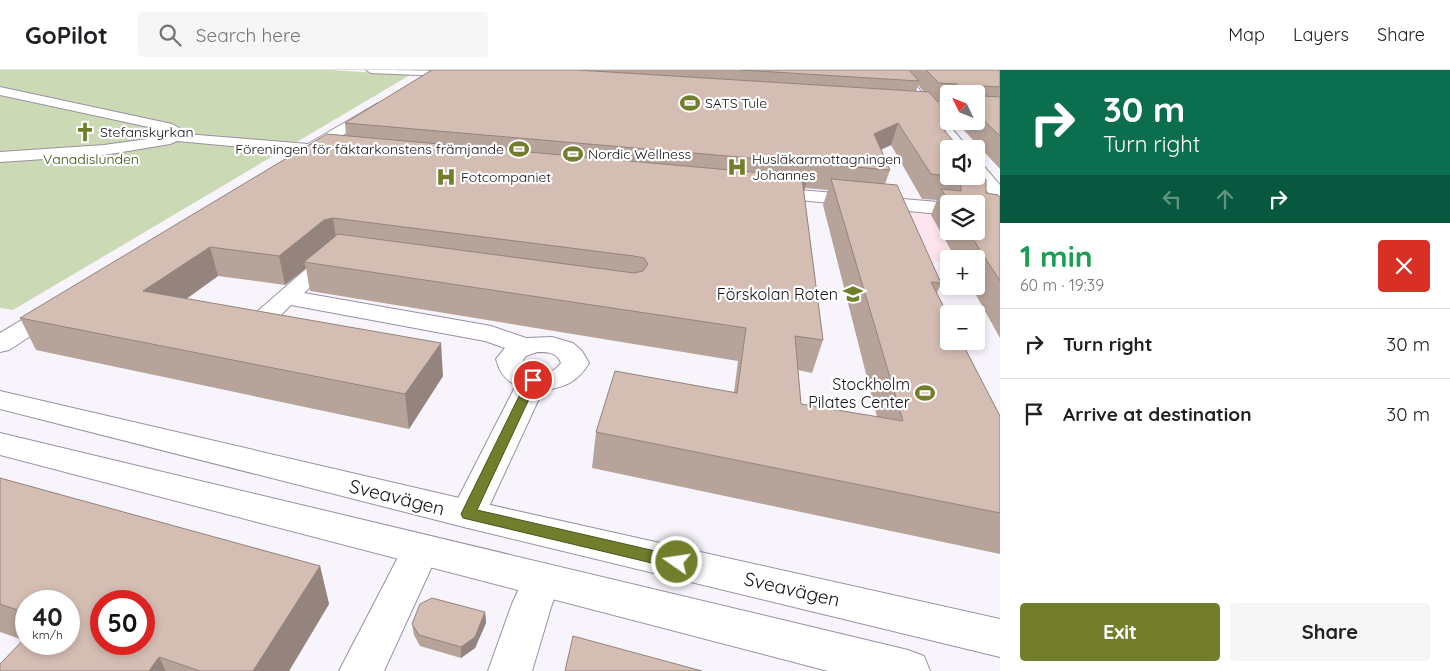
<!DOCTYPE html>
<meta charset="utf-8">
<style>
body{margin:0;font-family:Quicksand,sans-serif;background:#f6f6f6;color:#202124;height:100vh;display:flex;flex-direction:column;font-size:19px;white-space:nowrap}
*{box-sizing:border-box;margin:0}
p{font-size:16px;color:#757577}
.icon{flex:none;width:28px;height:28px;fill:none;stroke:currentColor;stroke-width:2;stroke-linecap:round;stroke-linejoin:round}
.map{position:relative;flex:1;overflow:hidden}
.drawer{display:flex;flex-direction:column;background:#fff;width:450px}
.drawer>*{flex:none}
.hud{background:#0b6e4f;color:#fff;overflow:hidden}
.needle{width:32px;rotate:313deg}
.controls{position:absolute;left:940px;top:15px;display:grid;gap:10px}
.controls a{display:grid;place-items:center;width:45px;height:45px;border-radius:5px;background:#fff;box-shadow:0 2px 8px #0003;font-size:25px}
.speed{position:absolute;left:15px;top:520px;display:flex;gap:10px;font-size:25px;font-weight:700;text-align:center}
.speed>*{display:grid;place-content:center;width:65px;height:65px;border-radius:50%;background:#fff;box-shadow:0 2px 8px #0003;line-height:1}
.speed small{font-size:12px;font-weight:400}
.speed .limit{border:8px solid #d22;background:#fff;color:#111}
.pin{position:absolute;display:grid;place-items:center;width:42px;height:42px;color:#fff;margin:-21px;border:2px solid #fff;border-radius:50%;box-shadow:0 1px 5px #0007}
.me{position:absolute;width:55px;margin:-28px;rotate:283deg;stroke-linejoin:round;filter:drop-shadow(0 0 4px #0008)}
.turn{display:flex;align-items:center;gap:18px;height:105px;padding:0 20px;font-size:22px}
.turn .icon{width:65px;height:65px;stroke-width:2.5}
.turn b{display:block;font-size:35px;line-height:42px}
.lanes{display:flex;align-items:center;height:48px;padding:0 20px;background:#0003;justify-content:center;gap:25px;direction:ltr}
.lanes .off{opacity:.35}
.round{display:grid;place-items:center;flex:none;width:52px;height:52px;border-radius:5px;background:#f6f6f6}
.head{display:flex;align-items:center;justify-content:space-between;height:85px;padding:0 20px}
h1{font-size:30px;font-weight:700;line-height:38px;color:#1e9e55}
.cta{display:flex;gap:10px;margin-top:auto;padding:10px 20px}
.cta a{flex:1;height:58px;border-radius:5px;background:#727e2b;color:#fff;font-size:20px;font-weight:700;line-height:58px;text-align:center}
.cta a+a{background:#f6f6f6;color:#202124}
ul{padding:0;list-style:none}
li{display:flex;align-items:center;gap:15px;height:70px;padding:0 20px;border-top:1px solid #e0e0e0}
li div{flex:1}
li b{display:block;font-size:19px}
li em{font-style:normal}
header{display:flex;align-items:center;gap:30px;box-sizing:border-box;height:70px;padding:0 25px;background:#fff;border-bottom:1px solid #e0e0e0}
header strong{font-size:24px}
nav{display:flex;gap:28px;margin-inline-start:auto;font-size:18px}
.search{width:350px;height:45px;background:#f6f6f6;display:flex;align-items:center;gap:12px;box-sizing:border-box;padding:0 18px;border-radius:5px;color:#757577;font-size:19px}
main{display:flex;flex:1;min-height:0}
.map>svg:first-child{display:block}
</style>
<header>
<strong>GoPilot</strong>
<div class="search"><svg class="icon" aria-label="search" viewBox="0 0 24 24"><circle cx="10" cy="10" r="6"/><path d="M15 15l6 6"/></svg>Search here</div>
<nav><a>Map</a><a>Layers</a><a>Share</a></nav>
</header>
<main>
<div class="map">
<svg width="1000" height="601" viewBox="0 0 1000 601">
<rect width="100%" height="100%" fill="#f8f4fc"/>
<polygon fill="#fee4ec" points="873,132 949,139 949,161 976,161 976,189 949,189 949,193 896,187"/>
<polygon fill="#ccd9b5" points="0,0 330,0 410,5 13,240 0,238"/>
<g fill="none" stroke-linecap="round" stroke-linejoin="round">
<defs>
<g id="minor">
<path d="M 366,0 C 382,0 461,0 468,4 L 463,7 L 371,3 Z"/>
<polygon points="892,0 903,0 969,79 954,79"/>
<polygon points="0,17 172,54 179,58 172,62 0,25"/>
<path d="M 378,33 L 384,37 L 382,40 L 326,76 L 345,79 L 348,82 L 345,85 C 332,88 319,83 306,87 L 298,82 L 177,71 L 170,74 L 104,85 L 0,92 L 0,82 L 104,75 L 148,69 L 142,65 L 149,61 L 308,74 Z"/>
<polygon points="976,92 982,94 1000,115 1000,131 994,130 975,106"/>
<polygon points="766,117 949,133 950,134 949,145 760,126 757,122 760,118"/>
<path d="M 336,177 L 343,179 L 346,183 L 304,223 L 491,256 L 526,268 L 552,267 L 573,273 L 582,281 L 589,293 C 578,312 564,318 543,320 L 481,454 L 468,458 L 455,454 L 450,444 L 516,315 C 505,310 499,301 496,289 L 505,278 L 485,271 L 291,235 C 277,248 261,271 240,265 L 236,260 L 329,179 ZM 537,282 C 547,282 557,282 561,293 C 553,304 541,305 529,300 L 523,290 L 526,286 Z"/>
<polygon points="58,231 66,233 70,238 66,243 9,280 0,282 0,263 50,233"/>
<polygon points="420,466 433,470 439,481 384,601 339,601 407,470"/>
<polygon points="543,493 557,497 563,509 552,534 532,601 488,601 512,534 529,497"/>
</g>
<g id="major">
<polygon points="0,321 468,430 1000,549 1000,587 468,458 0,339"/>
<polygon points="0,363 908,580 924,586 930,601 828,601 0,385"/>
</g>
</defs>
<use href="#minor" stroke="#9a90a3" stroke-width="2"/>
<use href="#major" stroke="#9a90a3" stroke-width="2"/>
<use href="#minor" fill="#fff" fill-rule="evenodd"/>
<use href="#major" fill="#fff" fill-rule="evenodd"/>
</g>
<g fill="#b6a39a" fill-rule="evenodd">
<path d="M 432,0 L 1000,0 L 1000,99 L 959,55 L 955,58 L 949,52 L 945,62 L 949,79 L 949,106 L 976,106 L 986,123 L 1000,127 L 1000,268 L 971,216 L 976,216 L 976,189 L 956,189 L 931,145 L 937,130 L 922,129 L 891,75 L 881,80 L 890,100 L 885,114 L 941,213 L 937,223 L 1000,346 L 1000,484 L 592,398 L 596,362 L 734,322 L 738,291 L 310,221 L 306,198 L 285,215 L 218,206 L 186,229 L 443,306 L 409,359 L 36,280 L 20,248 L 346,66 L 345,53 ZM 918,15 L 924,22 L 916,22 ZM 949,24 L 976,24 L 976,51 L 949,51 ZM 937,32 L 946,32 L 944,39 ZM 805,118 L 828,120 L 823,135 L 877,347 L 801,334 L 798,300 L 812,303 L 823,270 L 804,122 ZM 949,134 L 976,134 L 976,161 L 949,161 Z"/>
<path d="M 0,408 L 320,496 L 329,534 L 289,601 L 0,601 L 23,570 L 0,562 ZM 26,531 L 69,574 L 26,574 Z"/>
<polygon points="485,542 486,553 475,578 461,588 420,576 414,565 412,554"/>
</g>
<g fill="#94847d">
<polygon points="949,49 949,51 943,68 940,55"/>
<polygon points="957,51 961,51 959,55 955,58"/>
<polygon points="898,53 891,75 866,86 874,64"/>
<polygon points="808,107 801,132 802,108"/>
<polygon points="333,148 337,175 304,192 306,198 285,215 279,186 324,150"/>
<polygon points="210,177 218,206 154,252 143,221"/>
<polygon points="441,273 443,306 409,359 405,324"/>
<polygon points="320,496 329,534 289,601 253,601"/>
<polygon points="485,542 486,553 475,578 461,588 461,577"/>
<polygon points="159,587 166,601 149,601"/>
</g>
<g fill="#d4bdb3" stroke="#94847d" fill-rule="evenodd">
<polygon points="432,0 577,0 929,22 949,45 949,49 940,55 960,79 949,79 949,106 931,104 898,53 874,64 890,100 345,53"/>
<polygon points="741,0 909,0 919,11"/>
<polygon points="926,0 1000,0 1000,17 982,16 982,26 1000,27 1000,66 976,43 976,24 958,24 957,14 939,13"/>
<polygon points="327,64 808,107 802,108 823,270 795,266 801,334 903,351 831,109 897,115 941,213 931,212 949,247 949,271 961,271 1000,346 1000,443 596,362 615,301 737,323 746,258 304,192 338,164 634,203 643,201 648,194 644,188 634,186 333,148 324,150 279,186 210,177 143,221 441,273 405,324 20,248"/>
<polygon points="976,99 986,110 986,123 998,125 1000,127 1000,211 968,161 976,161 976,134 951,134 941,119 961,121 961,107 956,106 976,106"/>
<path d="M 0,408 L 320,496 L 253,601 L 200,601 L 159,587 L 149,601 L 0,601 L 0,594 L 26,567 L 26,574 L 69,574 L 69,531 L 26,531 L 26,543 L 0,534 ZM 101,531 L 144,531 L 144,574 L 101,574 Z"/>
<polygon points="432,528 485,542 475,567 461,577 419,565 412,554 420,534"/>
<polygon points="573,566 702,601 565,601"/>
</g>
<polygon fill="#727e2b" stroke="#4a521c" points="533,307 538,310 477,440 677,486 682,488 685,492 682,497 677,499 463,448 461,444 527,310"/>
<defs>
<symbol id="stadium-bare" viewBox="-9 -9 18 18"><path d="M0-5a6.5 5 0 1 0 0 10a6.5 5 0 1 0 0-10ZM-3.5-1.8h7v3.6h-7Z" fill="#727e2b" stroke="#fff" stroke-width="2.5" paint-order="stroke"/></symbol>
<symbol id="church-bare" viewBox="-9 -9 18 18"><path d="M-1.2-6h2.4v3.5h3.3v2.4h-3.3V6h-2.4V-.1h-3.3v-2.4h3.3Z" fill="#727e2b" stroke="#fff" stroke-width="2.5" paint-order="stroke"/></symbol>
<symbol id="hospital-bare" viewBox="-9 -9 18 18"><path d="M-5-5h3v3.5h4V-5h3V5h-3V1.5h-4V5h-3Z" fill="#727e2b" stroke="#fff" stroke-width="2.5" paint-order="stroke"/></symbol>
<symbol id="school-bare" viewBox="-9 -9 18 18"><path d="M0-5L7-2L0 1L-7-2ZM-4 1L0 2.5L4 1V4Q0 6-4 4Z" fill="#727e2b" stroke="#fff" stroke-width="2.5" paint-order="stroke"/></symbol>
</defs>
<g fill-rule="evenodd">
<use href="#stadium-bare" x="676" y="19" width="28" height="28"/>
<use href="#church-bare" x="71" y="48" width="28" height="28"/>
<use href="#stadium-bare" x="505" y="65" width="28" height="28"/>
<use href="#stadium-bare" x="559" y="70" width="28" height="28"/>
<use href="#hospital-bare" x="723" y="83" width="28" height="28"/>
<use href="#hospital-bare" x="432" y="93" width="28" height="28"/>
<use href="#school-bare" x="839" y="210" width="28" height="28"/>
<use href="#stadium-bare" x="911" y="309" width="28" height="28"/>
</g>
<g text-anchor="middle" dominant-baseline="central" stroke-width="4.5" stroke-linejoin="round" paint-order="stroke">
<g font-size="14" fill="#130f16" stroke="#fff" text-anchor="start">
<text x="705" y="33">SATS Tule</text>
<text x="100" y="62">Stefanskyrkan</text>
<text x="504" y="79" text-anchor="end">Föreningen för fäktarkonstens främjande</text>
<text x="588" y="84">Nordic Wellness</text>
<text x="752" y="89">Husläkarmottagningen<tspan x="752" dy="16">Johannes</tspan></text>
<text x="461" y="107">Fotcompaniet</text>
</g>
<g font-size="14" fill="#384907" stroke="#fff">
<text x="91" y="89">Vanadislunden</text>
</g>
<g font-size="16" fill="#130f16" stroke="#fff" text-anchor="end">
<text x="838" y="224">Förskolan Roten</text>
<text x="910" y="314">Stockholm<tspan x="910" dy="18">Pilates Center</tspan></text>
</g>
<g font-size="19" fill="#130f16" stroke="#fff">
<text transform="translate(397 427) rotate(14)">Sveavägen</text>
<text transform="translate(792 519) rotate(13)">Sveavägen</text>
</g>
</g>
</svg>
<div class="controls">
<a><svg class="needle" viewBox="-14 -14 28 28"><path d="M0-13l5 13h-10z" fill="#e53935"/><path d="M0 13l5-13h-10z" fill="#757577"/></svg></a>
<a><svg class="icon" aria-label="sound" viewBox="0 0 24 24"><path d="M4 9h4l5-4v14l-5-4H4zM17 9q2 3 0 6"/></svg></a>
<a><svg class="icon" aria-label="layers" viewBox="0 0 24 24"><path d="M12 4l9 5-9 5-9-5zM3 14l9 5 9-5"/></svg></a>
<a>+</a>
<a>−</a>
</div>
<div class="speed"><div>40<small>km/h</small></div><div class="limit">50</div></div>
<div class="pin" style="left:533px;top:310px;background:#d93025"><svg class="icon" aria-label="arrive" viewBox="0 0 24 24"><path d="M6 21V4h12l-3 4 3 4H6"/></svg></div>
<svg class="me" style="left:677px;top:492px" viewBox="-20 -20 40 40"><circle r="17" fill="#727e2b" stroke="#fff" stroke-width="3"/><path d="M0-11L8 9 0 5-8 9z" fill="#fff"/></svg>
</div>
<section class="drawer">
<div class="hud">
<div class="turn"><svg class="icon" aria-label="right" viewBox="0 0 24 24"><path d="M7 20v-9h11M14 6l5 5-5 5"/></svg><div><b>30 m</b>Turn right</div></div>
<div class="lanes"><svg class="icon off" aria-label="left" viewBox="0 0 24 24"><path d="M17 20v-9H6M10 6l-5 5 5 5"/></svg><svg class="icon off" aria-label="ahead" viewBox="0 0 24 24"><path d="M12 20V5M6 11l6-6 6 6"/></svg><svg class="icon" aria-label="right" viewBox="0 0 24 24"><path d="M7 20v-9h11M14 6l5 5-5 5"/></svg></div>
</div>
<div class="head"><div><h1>1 min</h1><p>60 m · 19:39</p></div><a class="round" style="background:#d93025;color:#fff"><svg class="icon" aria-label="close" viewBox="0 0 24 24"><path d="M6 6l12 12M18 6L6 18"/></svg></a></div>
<ul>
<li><svg class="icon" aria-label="right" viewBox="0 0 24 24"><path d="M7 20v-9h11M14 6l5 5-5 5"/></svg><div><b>Turn right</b></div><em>30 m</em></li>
<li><svg class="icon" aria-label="arrive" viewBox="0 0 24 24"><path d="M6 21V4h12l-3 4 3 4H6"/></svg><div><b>Arrive at destination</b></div><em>30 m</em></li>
</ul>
<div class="cta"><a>Exit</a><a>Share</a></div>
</section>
</main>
